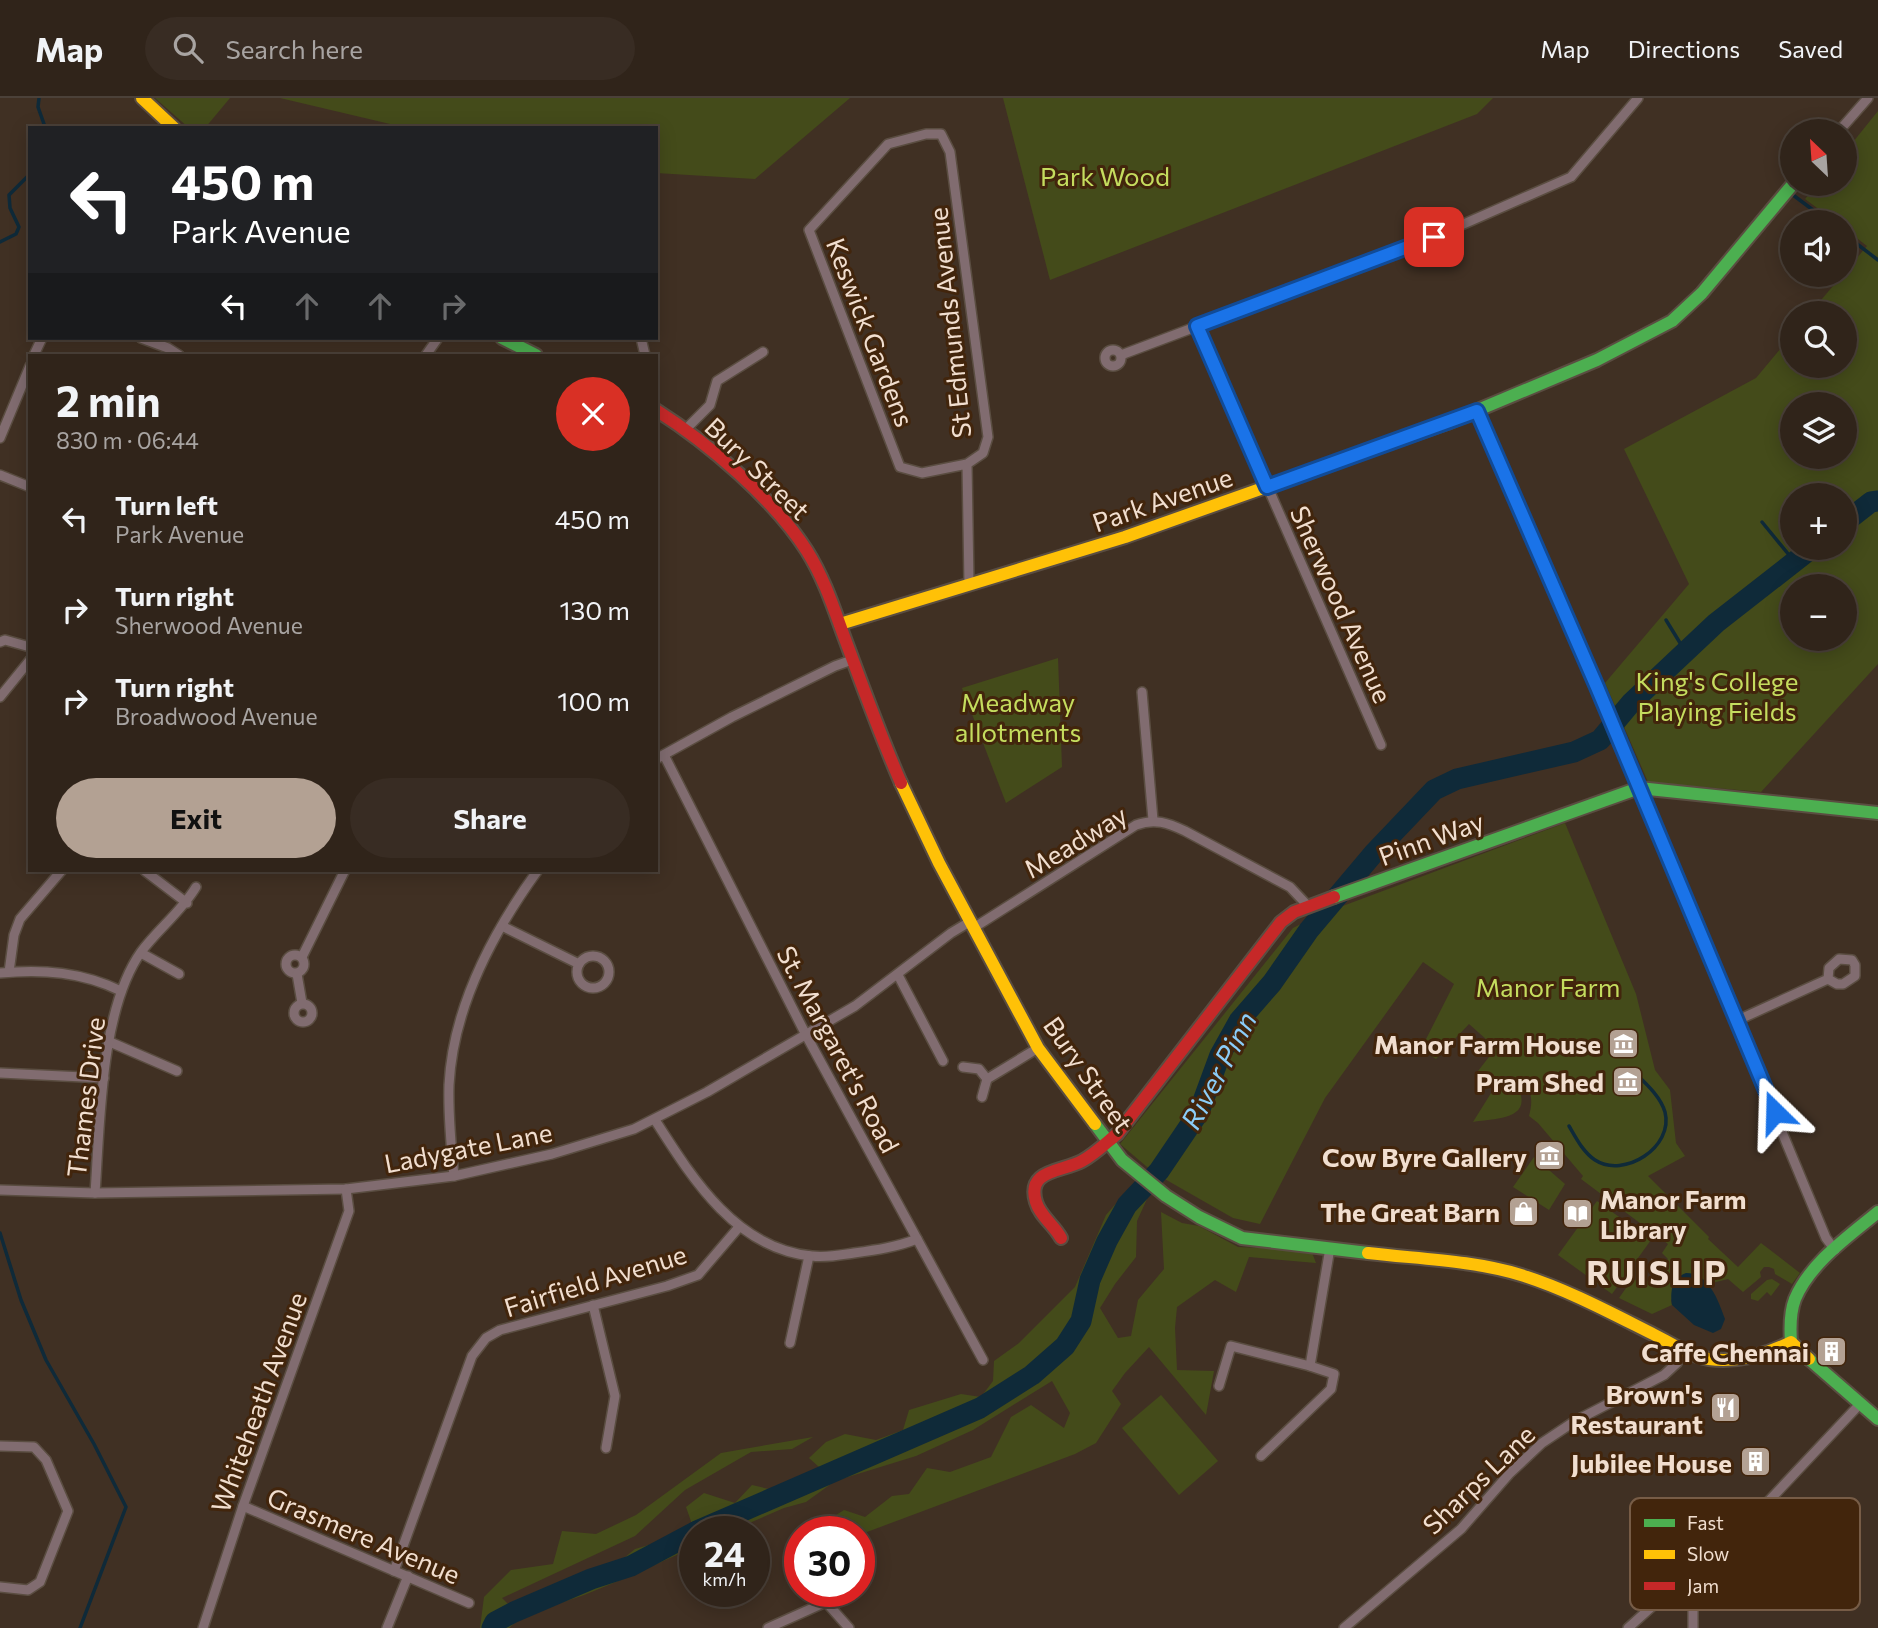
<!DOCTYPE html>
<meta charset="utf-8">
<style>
body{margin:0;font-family:Commissioner,sans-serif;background:#382c23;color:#f1f3f6;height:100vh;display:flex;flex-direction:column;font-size:26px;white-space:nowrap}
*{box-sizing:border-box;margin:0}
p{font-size:23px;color:#a8a4a2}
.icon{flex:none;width:38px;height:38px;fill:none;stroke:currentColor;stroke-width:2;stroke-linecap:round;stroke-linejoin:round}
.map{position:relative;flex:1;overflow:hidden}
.drawer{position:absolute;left:28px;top:256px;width:630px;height:518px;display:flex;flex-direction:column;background:#30241a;border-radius:0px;box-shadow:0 4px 18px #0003,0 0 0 2px #4b4139}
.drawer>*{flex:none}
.hud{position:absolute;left:28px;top:28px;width:630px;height:214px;border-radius:0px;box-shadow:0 4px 18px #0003,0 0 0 2px #4b4139;background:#202124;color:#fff;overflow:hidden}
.needle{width:46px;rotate:335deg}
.fabs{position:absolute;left:1780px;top:21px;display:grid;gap:14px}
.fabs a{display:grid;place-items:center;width:77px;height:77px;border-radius:50%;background:#30241a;box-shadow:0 4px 18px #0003,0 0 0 2px #4b4139;font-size:35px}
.speed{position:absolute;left:679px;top:1418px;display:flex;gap:14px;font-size:35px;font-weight:700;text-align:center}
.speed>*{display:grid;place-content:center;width:91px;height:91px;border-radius:50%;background:#30241a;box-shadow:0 4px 18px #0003,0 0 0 2px #4b4139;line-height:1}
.speed small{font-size:18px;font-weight:400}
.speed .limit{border:10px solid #d22;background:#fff;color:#111}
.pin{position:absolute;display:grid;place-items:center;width:60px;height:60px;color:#fff;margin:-30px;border-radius:14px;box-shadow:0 4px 10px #0006}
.me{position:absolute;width:77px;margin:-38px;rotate:338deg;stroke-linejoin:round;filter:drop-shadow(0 0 5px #0008)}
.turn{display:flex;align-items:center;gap:24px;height:147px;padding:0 28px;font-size:32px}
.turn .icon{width:91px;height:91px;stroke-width:2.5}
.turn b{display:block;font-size:49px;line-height:60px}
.lanes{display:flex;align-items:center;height:66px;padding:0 28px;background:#0003;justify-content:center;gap:35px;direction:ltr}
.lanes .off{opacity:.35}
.round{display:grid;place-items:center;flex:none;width:74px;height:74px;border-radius:37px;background:#382c23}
.overview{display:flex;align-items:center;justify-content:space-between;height:119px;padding:0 28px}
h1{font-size:42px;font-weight:700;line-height:52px}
.primary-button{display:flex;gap:14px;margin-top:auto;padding:14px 28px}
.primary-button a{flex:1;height:80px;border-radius:42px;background:#b3a193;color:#111;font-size:28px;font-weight:700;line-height:80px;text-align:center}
.primary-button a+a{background:#382c23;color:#f1f3f6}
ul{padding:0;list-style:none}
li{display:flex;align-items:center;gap:21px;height:91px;padding:0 28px}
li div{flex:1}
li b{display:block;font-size:26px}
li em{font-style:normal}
header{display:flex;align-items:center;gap:42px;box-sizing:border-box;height:98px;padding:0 35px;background:#30241a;border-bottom:2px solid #4b4139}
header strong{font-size:33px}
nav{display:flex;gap:38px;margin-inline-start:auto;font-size:24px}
.search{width:490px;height:63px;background:#382c23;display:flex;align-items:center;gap:18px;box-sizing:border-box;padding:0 24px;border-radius:38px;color:#a8a4a2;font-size:26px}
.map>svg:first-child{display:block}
</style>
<header>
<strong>Map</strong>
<div class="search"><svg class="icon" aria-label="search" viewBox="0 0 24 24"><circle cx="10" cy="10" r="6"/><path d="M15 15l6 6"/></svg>Search here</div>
<nav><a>Map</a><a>Directions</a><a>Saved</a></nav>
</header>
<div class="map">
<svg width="1878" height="1530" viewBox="0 0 1878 1530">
<rect width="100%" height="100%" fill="#403023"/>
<g fill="#444b1a" fill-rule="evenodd">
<polygon points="155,0 230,0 205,30 189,30"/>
<polygon points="280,0 850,0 755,81 656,75 656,30 407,30"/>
<polygon points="1003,0 1493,0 1477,16 1050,182"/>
<path d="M 1878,13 L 1878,566 L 1761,694 L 1648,684 L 1605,585 L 1689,486 L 1624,351 L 1756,280 L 1792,237 L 1792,268 L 1844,268 L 1844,215 L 1810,215 L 1867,148 L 1845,131 L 1844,124 L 1836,124 L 1805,101 L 1818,86 L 1844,86 L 1845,54 ZM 1792,306 L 1844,306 L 1844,359 L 1792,359 ZM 1792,397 L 1844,397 L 1844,450 L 1792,450 ZM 1792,488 L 1844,488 L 1844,541 L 1792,541 Z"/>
<polygon points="1058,560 1062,669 1006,705 962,590"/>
<path d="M 1565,725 L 1636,896 L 1655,972 L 1670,992 L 1676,1045 L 1685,1058 L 1648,1078 L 1709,1139 L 1708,1141 L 1738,1169 L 1761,1145 L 1800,1175 L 1792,1186 L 1775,1176 L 1774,1171 L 1769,1169 L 1764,1169 L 1760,1174 L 1761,1179 L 1743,1194 L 1728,1181 L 1708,1186 L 1697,1177 L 1671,1202 L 1672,1207 L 1652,1216 L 1619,1200 L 1633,1180 L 1643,1188 L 1668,1161 L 1662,1155 L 1668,1146 L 1581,1081 L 1583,1078 L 1538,1025 L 1529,1018 C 1538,987 1519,970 1489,982 L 1478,973 L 1496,950 L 1469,926 L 1436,961 L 1421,951 L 1454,886 L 1423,864 L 1325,1000 L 1260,1126 L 1233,1120 L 1156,1076 L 1199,1014 L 1220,957 L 1239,923 L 1272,885 L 1317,823 L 1332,812 Z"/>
<polygon points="1313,820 1268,882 1236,920 1217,955 1207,985 1196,1012 1153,1074 1120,1046 1293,830"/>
<path d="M 1504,986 C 1512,987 1519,989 1521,998 C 1527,1023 1487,1021 1473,1024 L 1493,992 Z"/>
<polygon points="1534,1059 1565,1086 1549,1112 1513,1089"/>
<path d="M 1133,1086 L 1147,1101 L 1137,1123 L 1136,1159 L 1115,1186 L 1100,1210 L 1118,1240 L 1131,1238 L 1138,1202 L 1164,1171 L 1161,1114 L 1182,1125 L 1199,1128 L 1238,1149 L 1311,1152 L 1316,1165 L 1249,1159 L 1236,1194 L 1215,1182 L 1177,1209 L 1175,1230 L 1177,1272 L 1214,1273 L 1206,1317 L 1149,1249 L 1125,1275 L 1112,1293 L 1121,1306 L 1096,1345 L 1075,1356 L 859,1437 L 859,1433 L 811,1433 L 844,1412 L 865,1419 L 892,1398 L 909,1396 L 927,1370 L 950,1374 L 991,1359 L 1011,1319 L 1031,1307 L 1064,1330 L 1070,1315 L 1052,1283 L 973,1332 L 916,1358 L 835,1383 L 806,1404 L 784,1410 L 731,1433 L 695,1433 L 695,1449 C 660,1464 625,1481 589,1495 C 563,1506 530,1510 509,1530 L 480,1530 L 484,1499 L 511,1472 L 553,1466 L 562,1433 L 596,1436 L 636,1417 L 721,1355 L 813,1339 L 792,1351 L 751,1354 L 685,1392 L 635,1438 L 502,1500 L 510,1508 L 587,1472 L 624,1460 L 635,1451 L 666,1442 L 693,1429 L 686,1409 L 704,1395 L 735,1405 L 752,1387 L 773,1392 L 819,1369 L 809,1360 L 826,1344 L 845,1336 L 876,1342 L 903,1332 L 909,1312 L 961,1296 L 981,1299 L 993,1283 L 994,1263 L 1019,1245 L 1075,1189 L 1106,1117 Z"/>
<polygon points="1597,1103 1651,1142 1612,1196 1558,1157"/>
<polygon points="1772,1181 1780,1186 1771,1198 1767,1194 1758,1203 1751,1201 1751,1196 1767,1182"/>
<polygon points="1161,1297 1218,1363 1179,1397 1122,1330"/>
</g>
<path fill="#0f2a39" d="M 1686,1175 C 1709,1175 1718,1202 1725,1221 L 1721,1231 L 1713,1235 L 1694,1227 L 1672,1207 C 1670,1193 1672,1180 1686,1175 Z"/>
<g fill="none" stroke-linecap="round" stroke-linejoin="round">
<g stroke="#0f2a39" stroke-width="3.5">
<polyline points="39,0 38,9 44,26 42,30"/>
<polyline points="1793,97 1829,124"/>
<polyline points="1844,136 1878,162"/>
<polyline points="0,144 16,136 19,129 10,110 9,97 30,76"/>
<polyline points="1762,424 1794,463"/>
<polyline points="1666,522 1685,553"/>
<path d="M 1569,1028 C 1576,1040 1583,1054 1595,1062 C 1624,1081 1674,1049 1665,1014 C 1660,997 1644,984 1632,972"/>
<polyline points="0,1135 21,1202 46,1262 94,1346 126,1409 80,1530"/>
</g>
<g stroke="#0f2a39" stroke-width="21">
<polyline points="1844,425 1871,404 1878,403"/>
<polyline points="697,1433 980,1310 1032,1277 1065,1248 1081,1223 1090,1182 1107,1143 1127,1107 1159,1073 1199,1014 1220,957 1239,923 1272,885 1309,832 1374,755 1434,692 1457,681 1574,654 1600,642 1631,605 1716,525 1812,450"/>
<polyline points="492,1530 495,1524 514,1514 591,1481 631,1468 695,1434"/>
</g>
<defs>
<g id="street">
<polyline points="1839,33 1868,0"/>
<polyline points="1197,228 1381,647"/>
<polyline points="141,240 168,250 179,257"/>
<polyline points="641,240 645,257"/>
<circle cx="1113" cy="260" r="8"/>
<polyline points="34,257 42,240"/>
<polyline points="426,257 438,240"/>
<polyline points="1121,257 1434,139 1571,79 1638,0"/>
<polyline points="1477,313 1597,589 1826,1140 1835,1152"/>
<polyline points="686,331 710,307 717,283 763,254"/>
<polyline points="0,340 30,268"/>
<polyline points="967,366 922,375 900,369 809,132 888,46 926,36 941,36 950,54 988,339 983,355 967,366 969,486"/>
<polyline points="0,377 30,389"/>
<polyline points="0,544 5,542 30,549"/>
<polyline points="1142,594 1153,722"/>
<polyline points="0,599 30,562"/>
<polyline points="664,657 806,937 983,1262"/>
<polyline points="656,661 732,619 835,568 852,562"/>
<polyline points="145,773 187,805"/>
<polyline points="502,828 579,866"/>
<path d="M 975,829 L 1136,727 C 1155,720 1168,725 1185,733 L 1290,789 L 1308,808"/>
<polyline points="141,855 179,876"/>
<circle cx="295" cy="866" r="9"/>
<circle cx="593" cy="874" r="16"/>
<polyline points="302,859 345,772"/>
<polyline points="9,874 14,837 20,821 62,772"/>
<path d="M 0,875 C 43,871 82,874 121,893"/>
<polyline points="297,876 302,905"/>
<polyline points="898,877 943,963"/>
<circle cx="303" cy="915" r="9"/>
<polyline points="1738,922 1828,881 1829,870 1839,861 1852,862 1855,867 1855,878 1843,886 1837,886 1828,881"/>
<polyline points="110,944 177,973"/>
<polyline points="963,969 979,971 987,981 982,999"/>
<polyline points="0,975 104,980"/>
<polyline points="987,981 1038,950"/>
<path d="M 655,1022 C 692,1080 736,1151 812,1158 C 826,1160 840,1157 854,1155 C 876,1152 897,1149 917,1141"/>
<path d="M 454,1078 C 451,1048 448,1018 449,987 C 453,909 493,834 538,772"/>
<polyline points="0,1092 95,1095 346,1091 454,1078 552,1056 634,1031 707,994 855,908 951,835 971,823"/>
<path d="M 95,1095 C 100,1026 100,912 141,854 C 158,831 181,814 196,789"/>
<polyline points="593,1207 615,1298 606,1350"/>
<polyline points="790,1245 809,1158"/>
<polyline points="1219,1288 1231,1248 1310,1268"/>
<polyline points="0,1348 34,1349 46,1362 68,1413 40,1484 28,1492 0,1489"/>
<polyline points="1261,1358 1331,1291 1334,1276 1310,1268 1330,1150"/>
<polyline points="243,1408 469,1505"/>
<polyline points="394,1473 472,1258 486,1240 500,1232 667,1188 698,1177 739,1129"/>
<polyline points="821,1493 826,1504 849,1530"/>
<polyline points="203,1530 243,1408 349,1113 346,1091"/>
<polyline points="387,1530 408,1478"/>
<polyline points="768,1530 826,1504"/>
<polyline points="1344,1530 1461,1431 1509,1376 1542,1345 1575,1323 1664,1277 1677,1265 1683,1253"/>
<polyline points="1628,1530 1764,1408 1859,1307"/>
<polyline points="1693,1530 1693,1472"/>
</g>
<g id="fast">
<polyline points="502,240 536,257"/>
<polyline points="1398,342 1447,325 1597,262 1672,223 1702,195 1793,86"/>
<polyline points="1334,799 1639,690 1878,715"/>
<polyline points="1095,1026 1122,1062 1166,1098 1199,1119 1242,1140 1368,1155"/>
<path d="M 1791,1244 C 1790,1230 1790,1214 1795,1201 C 1810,1165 1849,1138 1878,1114"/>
<polyline points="1809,1261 1878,1321"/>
</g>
<g id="slow">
<polyline points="142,0 174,30"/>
<polyline points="840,526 1125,439 1398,342"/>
<polyline points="901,685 939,765 1038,950 1095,1026"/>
<path d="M 1368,1155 C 1418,1161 1472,1162 1521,1177 C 1566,1191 1609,1214 1651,1235 C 1669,1244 1689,1258 1709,1261 C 1738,1265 1765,1257 1791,1244 L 1809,1261"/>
</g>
<g id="jam">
<path d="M 656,312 C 708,345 774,401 807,453 C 824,480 834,511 845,541 C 863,589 880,637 901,685"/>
<path d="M 1061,1140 C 1054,1127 1040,1118 1036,1104 C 1026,1071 1062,1074 1082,1063 C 1095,1056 1106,1045 1117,1036 L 1281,824 L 1294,814 L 1334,799"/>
</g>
</defs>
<use href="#street" stroke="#5a4d41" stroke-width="12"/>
<use href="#fast" stroke="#5a4d41" stroke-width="16"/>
<use href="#slow" stroke="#5a4d41" stroke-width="16"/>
<use href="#jam" stroke="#5a4d41" stroke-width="16"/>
<use href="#street" stroke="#816c70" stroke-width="9"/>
<use href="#fast" stroke="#4caf50" stroke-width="12"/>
<use href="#slow" stroke="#ffc107" stroke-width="12"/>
<use href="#jam" stroke="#c62828" stroke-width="12"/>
</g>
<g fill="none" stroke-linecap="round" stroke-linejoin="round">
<defs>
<polyline id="route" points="1434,139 1197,228 1267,389 1477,313 1597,589 1775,1014"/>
</defs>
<use href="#route" stroke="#114b97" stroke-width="18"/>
<use href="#route" stroke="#1a73e8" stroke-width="12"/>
</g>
<defs>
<symbol id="museum-square" viewBox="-11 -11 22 22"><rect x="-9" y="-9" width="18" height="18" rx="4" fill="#b3a193" stroke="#42250c"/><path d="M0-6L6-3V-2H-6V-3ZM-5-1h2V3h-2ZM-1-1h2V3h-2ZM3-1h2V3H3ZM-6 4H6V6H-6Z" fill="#fff"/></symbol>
<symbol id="shop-square" viewBox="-11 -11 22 22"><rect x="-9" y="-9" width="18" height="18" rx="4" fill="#b3a193" stroke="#42250c"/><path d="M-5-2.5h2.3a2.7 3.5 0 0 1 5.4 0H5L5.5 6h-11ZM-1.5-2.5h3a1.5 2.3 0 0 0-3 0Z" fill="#fff"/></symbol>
<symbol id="library-square" viewBox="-11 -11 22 22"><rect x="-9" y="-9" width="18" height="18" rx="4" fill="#b3a193" stroke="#42250c"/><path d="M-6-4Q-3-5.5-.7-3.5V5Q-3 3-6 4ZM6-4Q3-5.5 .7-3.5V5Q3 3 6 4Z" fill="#fff"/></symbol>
<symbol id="building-square" viewBox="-11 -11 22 22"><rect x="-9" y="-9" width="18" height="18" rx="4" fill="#b3a193" stroke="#42250c"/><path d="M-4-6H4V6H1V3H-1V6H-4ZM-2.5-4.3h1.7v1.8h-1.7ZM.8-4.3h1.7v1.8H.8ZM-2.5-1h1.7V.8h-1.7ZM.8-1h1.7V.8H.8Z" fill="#fff"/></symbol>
<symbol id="restaurant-square" viewBox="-11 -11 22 22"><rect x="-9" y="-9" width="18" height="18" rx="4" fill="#b3a193" stroke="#42250c"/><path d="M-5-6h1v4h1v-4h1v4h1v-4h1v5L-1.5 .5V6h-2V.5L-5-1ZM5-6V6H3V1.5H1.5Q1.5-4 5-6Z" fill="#fff"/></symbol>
</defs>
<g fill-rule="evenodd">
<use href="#museum-square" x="1606" y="928" width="35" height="35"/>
<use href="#museum-square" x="1610" y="966" width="35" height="35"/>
<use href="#museum-square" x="1532" y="1040" width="35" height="35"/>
<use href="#shop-square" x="1506" y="1096" width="35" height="35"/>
<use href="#library-square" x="1560" y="1098" width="35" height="35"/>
<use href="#building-square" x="1814" y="1236" width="35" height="35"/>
<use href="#restaurant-square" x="1708" y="1292" width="35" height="35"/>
<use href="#building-square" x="1738" y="1346" width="35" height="35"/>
</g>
<g text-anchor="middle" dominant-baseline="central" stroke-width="6" stroke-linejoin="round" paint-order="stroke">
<g font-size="26" fill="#c4dc5e" stroke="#42250c">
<text x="1105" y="77">Park Wood</text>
<text x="1717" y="582">King's College<tspan x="1717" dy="30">Playing Fields</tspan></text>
<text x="1018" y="603">Meadway<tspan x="1018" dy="30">allotments</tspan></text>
<text x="1548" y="888">Manor Farm</text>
</g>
<g font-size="26" fill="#f1decf" stroke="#42250c">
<text transform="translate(949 225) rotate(-96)">St Edmunds Avenue</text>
<text transform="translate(871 234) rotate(69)">Keswick Gardens</text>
<text transform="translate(758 370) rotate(44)">Bury Street</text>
<text transform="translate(1162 401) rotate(-19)">Park Avenue</text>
<text transform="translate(1342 506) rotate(66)">Sherwood Avenue</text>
<text transform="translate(1431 740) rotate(-20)">Pinn Way</text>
<text transform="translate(1075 743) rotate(-31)">Meadway</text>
<text transform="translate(839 951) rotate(62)">St. Margaret's Road</text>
<text transform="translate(1089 976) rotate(55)">Bury Street</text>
<text transform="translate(85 999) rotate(-83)">Thames Drive</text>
<text transform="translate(468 1049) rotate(-11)">Ladygate Lane</text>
<text transform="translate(595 1182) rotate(-17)">Fairfield Avenue</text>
<text transform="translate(258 1304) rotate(-70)">Whiteheath Avenue</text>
<text transform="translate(1478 1381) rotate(-44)">Sharps Lane</text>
<text transform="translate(364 1437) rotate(23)">Grasmere Avenue</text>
</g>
<g font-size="26" font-weight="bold" fill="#f1decf" stroke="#42250c" text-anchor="end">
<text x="1601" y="945">Manor Farm House</text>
<text x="1604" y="983">Pram Shed</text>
<text x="1527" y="1058">Cow Byre Gallery</text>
<text x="1600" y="1100" text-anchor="start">Manor Farm<tspan x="1600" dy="30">Library</tspan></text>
<text x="1500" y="1113">The Great Barn</text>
<text x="1809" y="1253">Caffe Chennai</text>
<text x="1703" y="1295">Brown's<tspan x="1703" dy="30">Restaurant</tspan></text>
<text x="1732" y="1364">Jubilee House</text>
</g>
<g font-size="28" font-style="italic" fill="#8bcdf9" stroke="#42250c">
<text transform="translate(1218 972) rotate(-62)">River Pinn</text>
</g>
<g font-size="33" font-weight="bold" letter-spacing="2" fill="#f1decf" stroke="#42250c">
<text x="1657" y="1173">RUISLIP</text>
</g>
</g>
<rect x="1630" y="1400" width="230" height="112" rx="10" fill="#42250c" stroke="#775c46" stroke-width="2"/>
<rect x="1644" y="1421" width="31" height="8" fill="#4caf50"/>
<rect x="1644" y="1452" width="31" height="9" fill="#ffc107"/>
<rect x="1644" y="1484" width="31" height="8" fill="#c62828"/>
<g font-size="19" fill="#f1decf">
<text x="1687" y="1432">Fast</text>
<text x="1687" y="1463">Slow</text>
<text x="1687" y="1495">Jam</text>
</g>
</svg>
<div class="fabs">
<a><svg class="needle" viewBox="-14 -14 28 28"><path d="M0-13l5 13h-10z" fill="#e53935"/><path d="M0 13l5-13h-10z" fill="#a8a4a2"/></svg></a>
<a><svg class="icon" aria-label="sound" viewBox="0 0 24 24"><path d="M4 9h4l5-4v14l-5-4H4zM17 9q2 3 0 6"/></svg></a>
<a><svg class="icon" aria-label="search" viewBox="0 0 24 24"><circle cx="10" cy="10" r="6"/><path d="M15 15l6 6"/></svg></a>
<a><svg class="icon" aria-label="layers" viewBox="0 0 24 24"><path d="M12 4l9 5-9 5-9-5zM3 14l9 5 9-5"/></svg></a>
<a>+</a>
<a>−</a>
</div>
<div class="speed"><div>24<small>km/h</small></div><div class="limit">30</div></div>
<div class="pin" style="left:1434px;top:139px;background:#d93025"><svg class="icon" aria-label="arrive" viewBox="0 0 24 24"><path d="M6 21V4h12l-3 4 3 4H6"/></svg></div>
<svg class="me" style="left:1775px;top:1014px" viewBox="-20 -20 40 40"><path d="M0-17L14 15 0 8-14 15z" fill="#1a73e8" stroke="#fff" stroke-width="4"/></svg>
<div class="hud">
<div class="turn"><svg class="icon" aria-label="left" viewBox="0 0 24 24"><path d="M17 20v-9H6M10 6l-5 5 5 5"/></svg><div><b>450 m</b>Park Avenue</div></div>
<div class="lanes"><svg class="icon" aria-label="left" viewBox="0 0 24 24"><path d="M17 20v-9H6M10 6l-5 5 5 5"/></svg><svg class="icon off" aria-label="ahead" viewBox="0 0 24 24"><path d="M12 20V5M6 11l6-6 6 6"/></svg><svg class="icon off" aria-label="ahead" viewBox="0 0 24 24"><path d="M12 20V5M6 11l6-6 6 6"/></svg><svg class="icon off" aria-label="right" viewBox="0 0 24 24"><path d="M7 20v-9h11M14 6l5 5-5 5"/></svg></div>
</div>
<section class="drawer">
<div class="overview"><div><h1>2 min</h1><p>830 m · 06:44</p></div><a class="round" style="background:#d93025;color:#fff"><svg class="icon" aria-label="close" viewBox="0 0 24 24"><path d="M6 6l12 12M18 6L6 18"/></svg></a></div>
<ul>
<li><svg class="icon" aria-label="left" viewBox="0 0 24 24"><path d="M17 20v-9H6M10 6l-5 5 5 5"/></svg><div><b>Turn left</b><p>Park Avenue</p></div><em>450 m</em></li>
<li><svg class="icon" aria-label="right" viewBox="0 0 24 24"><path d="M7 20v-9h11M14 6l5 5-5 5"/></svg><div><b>Turn right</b><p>Sherwood Avenue</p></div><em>130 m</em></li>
<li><svg class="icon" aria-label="right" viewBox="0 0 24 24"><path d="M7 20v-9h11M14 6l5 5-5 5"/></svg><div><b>Turn right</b><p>Broadwood Avenue</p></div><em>100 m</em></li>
</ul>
<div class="primary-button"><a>Exit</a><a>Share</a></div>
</section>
</div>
